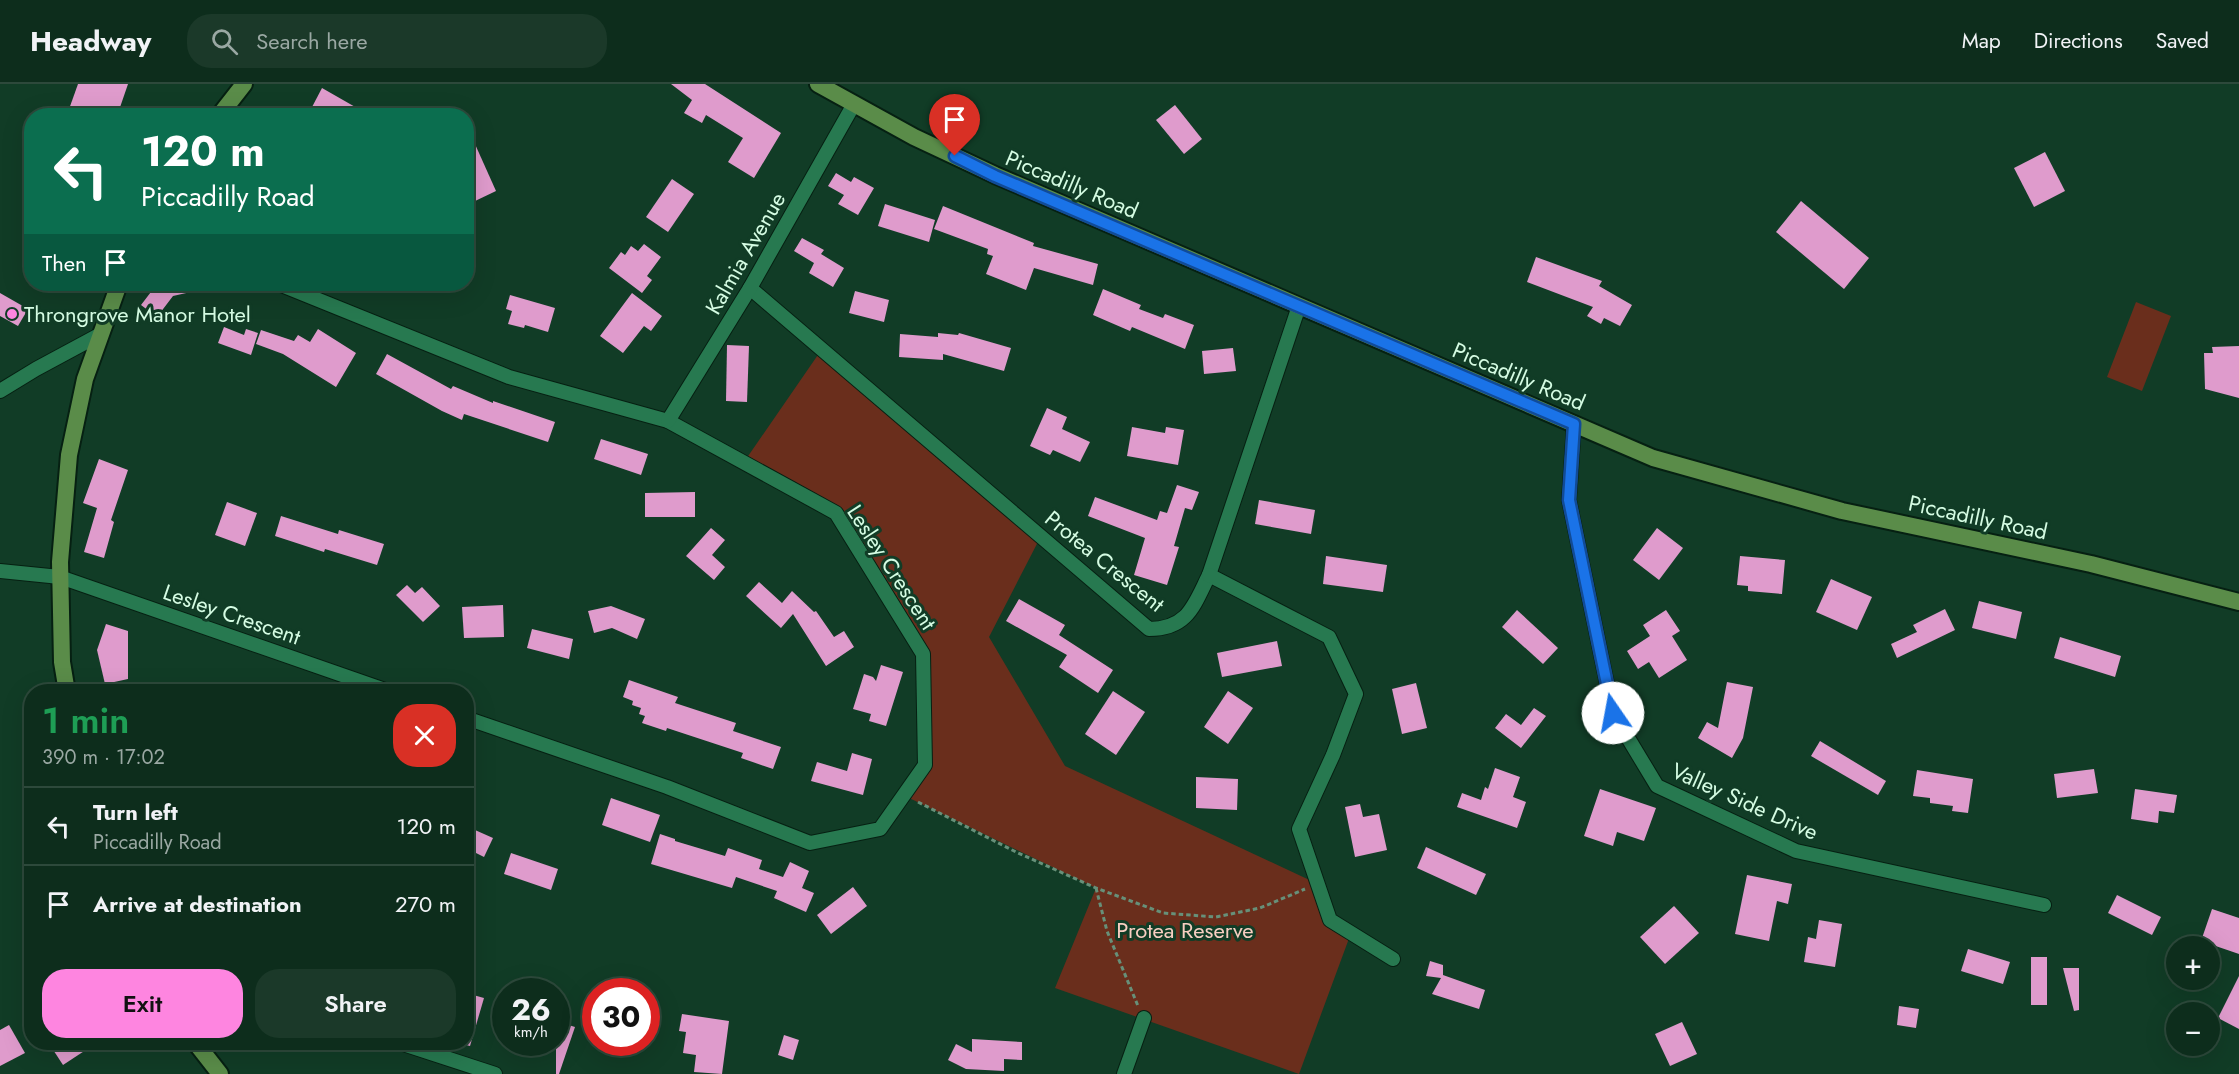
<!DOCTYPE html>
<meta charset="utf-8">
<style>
body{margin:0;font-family:Jost,sans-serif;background:#1b3929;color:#f1f3f6;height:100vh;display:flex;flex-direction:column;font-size:22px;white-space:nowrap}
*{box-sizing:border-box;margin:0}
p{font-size:20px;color:#9aa8a3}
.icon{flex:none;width:33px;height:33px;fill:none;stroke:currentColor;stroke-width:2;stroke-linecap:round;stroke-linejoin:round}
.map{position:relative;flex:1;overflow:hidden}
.details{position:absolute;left:24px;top:600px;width:450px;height:366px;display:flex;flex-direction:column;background:#0d2d1c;border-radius:24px;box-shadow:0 6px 24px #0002,0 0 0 2px #2d493b}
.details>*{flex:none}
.banner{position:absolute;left:24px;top:24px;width:450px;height:183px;border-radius:24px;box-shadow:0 6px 24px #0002,0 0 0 2px #2d493b;background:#0b6e4f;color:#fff;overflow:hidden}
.controls{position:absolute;left:2166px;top:852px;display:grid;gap:12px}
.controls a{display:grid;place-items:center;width:54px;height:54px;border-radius:50%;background:#0d2d1c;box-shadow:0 6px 24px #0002,0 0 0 2px #2d493b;font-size:30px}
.speed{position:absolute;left:492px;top:894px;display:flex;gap:12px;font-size:30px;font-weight:700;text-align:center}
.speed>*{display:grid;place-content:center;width:78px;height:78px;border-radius:50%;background:#0d2d1c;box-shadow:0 6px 24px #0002,0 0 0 2px #2d493b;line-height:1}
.speed small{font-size:15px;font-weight:400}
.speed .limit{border:9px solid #d22;background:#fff;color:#111}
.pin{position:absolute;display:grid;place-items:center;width:51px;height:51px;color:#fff;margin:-62px -26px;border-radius:50% 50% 50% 0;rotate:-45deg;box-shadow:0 0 6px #0007}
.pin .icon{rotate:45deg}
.me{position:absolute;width:66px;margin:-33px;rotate:348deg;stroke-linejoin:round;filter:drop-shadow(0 0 4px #0008)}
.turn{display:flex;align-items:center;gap:21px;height:126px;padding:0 18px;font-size:27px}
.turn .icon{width:78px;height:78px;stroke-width:2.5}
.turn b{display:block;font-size:42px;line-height:51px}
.then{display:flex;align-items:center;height:57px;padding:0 18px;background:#0003;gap:12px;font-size:22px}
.round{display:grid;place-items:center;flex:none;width:63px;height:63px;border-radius:24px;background:#1b3929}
.head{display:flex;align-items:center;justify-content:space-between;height:102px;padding:0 18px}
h1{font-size:36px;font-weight:600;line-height:45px;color:#1e9e55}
.action{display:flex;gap:12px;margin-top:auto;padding:12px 18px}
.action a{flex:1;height:69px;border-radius:24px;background:#fe85e0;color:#111;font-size:24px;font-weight:600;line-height:69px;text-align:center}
.action a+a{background:#1b3929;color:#f1f3f6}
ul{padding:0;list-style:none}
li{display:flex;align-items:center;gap:18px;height:78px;padding:0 18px;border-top:2px solid #2d493b}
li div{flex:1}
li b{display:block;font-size:22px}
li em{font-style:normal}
header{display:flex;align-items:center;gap:36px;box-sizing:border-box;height:84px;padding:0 30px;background:#0d2d1c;border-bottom:2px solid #2d493b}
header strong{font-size:28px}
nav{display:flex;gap:33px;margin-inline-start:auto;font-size:21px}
.search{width:420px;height:54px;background:#1b3929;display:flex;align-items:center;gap:15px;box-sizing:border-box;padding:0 21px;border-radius:24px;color:#9aa8a3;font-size:22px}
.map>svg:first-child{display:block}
</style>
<header>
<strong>Headway</strong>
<div class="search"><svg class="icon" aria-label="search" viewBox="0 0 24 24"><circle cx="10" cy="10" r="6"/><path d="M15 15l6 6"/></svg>Search here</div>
<nav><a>Map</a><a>Directions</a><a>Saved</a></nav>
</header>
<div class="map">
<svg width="2239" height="990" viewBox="0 0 2239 990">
<rect width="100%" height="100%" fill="#113c26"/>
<g fill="#6a2e1c">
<polygon points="2136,218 2171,232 2142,307 2107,293"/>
<polygon points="822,265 1041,452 989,553 1065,682 1318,800 1330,836 1351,849 1299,990 1055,904 1096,804 903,711 925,681 923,570 836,429 744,378"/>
</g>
<g fill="#df9bcc">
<polygon points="78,0 128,0 117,32 78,32 68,28"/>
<polygon points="671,0 705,0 781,49 754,94 728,78 743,54 706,31 702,39 684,29 692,16"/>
<polygon points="322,4 371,32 322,32 311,25"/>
<polygon points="1175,21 1202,55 1184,70 1156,36"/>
<polygon points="466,40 496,107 473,118 466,102"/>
<polygon points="2045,68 2065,107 2034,123 2014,84"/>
<polygon points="836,89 851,98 854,93 874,104 858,131 838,120 844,111 828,102"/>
<polygon points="672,95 694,110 668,148 646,133"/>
<polygon points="1801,117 1869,174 1844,205 1776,148"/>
<polygon points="885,120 935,136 929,158 878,142"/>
<polygon points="943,122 1034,159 1033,162 1098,180 1093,201 1034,184 1026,206 986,190 993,172 987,170 988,165 934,145"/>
<polygon points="802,154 824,166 821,170 844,184 833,203 809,189 814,179 794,167"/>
<polygon points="644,160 661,173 647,192 652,196 642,209 609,184 621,168 625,171 631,162 638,167"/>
<polygon points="1536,173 1602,197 1599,202 1632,221 1620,242 1604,234 1601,240 1587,232 1593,223 1527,198"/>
<polygon points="157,200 204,200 204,205 173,212 157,233 141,221"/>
<polygon points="1103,205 1141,221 1139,225 1163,234 1165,230 1194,241 1185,265 1132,243 1130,247 1093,231"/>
<polygon points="855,207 889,216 884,238 849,229"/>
<polygon points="0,209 28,225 18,242 0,232"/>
<polygon points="632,209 662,232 651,247 644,242 623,269 600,252"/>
<polygon points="510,211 555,224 548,248 525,241 524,244 508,240 512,227 506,225"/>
<polygon points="224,243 244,251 246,245 258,249 251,271 218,259"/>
<polygon points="318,245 356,269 336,303 283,270 256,260 261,246 294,257 298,251 310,258"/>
<polygon points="938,249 958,251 959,249 1011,264 1004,287 943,270 943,276 899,273 900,250 938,253"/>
<polygon points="727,261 749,262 747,318 726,317"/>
<polygon points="2239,262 2239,314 2205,305 2204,269 2213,269 2212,263"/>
<polygon points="1233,264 1236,287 1204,290 1202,267"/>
<polygon points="387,270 451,305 453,302 493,319 493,317 555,338 548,358 464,330 462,336 442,327 376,290"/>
<polygon points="1047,324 1067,333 1062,345 1090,358 1080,378 1053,366 1050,371 1030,362"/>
<polygon points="1132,343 1165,349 1166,343 1184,346 1178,381 1127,372"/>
<polygon points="601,355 648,370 641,391 594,375"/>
<polygon points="99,375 128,386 111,436 114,438 104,474 84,468 97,424 83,419"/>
<polygon points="1177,401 1199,408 1192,426 1185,424 1174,462 1179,463 1167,501 1134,491 1145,454 1088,432 1095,413 1157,436 1160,427 1167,429"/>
<polygon points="695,408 695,433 645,433 645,409"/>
<polygon points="1259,416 1315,426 1311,450 1255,440"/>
<polygon points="227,418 257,429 245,462 215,451"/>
<polygon points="281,432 338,450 339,446 384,460 377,481 325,465 324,468 275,452"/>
<polygon points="711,444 725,456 712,471 725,483 714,496 686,472"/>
<polygon points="1657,444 1683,464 1659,496 1633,476"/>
<polygon points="1326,472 1387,481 1383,508 1323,500"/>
<polygon points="1740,472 1785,476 1782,510 1748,507 1748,502 1737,501"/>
<polygon points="1831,495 1872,513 1857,546 1816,528"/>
<polygon points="759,498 782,519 792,507 814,528 816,527 834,553 844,547 854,563 826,582 793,530 781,544 746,512"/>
<polygon points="407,501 415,509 422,503 440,522 423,538 396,511"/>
<polygon points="1019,515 1065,541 1059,551 1113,586 1098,609 1059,583 1067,571 1006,537"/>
<polygon points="1979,517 2022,528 2016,555 1972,544"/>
<polygon points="503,521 504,553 464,554 462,523"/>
<polygon points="611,522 645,535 637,555 612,544 594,549 588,527"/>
<polygon points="1945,525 1955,546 1897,574 1891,560 1917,548 1913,541"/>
<polygon points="1517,526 1558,564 1543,580 1502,543"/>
<polygon points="1666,526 1680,547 1672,552 1687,576 1659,594 1649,578 1638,585 1627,567 1650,552 1643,541"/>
<polygon points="106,540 128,547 128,595 105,600 97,566"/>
<polygon points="532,545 573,555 569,575 527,564"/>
<polygon points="2060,553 2121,572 2115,593 2054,574"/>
<polygon points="1277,557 1282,582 1222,593 1217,569"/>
<polygon points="881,581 903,588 886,642 869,637 871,630 853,625 864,590 873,593 876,597"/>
<polygon points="629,596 678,613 675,619 736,639 733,647 781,663 773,685 741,674 743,669 667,644 666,647 642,639 645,632 639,630 641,624 632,621 633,617 623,613"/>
<polygon points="1727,598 1753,603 1743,654 1732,674 1698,654 1707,638 1718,644"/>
<polygon points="1416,599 1427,644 1402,650 1392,605"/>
<polygon points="1113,607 1145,628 1116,671 1085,650"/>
<polygon points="1228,607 1253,624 1228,660 1204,643"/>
<polygon points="1534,624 1546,632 1521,664 1495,644 1506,630 1521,641"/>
<polygon points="1820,657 1886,697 1878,711 1811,672"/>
<polygon points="852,669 872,675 863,711 811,697 817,678 847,687"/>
<polygon points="1495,684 1520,693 1513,713 1526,718 1517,744 1457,723 1462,709 1481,716 1485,703 1488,705"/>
<polygon points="2094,685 2098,709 2057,714 2054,690"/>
<polygon points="1917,686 1973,695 1968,729 1952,727 1953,722 1930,719 1930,714 1913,712"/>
<polygon points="1196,693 1238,695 1237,726 1196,724"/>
<polygon points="1600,705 1656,724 1644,757 1617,748 1613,762 1584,752"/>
<polygon points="2135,705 2177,711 2174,729 2159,727 2158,739 2131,735"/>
<polygon points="611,714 660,731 650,758 602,741"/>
<polygon points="1360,720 1363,733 1379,730 1387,766 1355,773 1345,723"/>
<polygon points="466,742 493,754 484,773 466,764"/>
<polygon points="660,750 675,755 675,757 725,772 728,764 762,776 759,785 783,793 790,778 809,787 802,804 814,809 806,828 774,814 777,807 736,793 732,804 651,780"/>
<polygon points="1426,763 1486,790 1476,811 1417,784"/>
<polygon points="511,769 558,785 551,806 504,790"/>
<polygon points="1747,791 1792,800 1788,820 1777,817 1769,857 1735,850"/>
<polygon points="853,803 867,822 831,850 817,831"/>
<polygon points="2117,811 2161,833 2152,851 2108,829"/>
<polygon points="1674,822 1699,849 1665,880 1640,853"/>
<polygon points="2212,825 2239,834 2239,870 2201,857"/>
<polygon points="1819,836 1842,840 1835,883 1804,878 1808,853 1816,855"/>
<polygon points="1968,865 2010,878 2003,900 1961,887"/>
<rect x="2031" y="873" width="16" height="48"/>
<polygon points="1430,877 1443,881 1443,891 1485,906 1479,925 1432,910 1441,894 1426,892"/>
<polygon points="2063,884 2079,884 2079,926 2074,927"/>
<polygon points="2239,892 2239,945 2218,934"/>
<polygon points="466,909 484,914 470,962 466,961"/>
<polygon points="1899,922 1919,925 1916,944 1897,941"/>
<polygon points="682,930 729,937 722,990 694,988 696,971 683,969 686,948 679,947"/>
<polygon points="556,937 575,943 559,990 556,990"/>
<polygon points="1682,938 1697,970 1670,982 1655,950"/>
<polygon points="9,941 25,969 0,982 0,946"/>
<polygon points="784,951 799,956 793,976 778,971"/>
<polygon points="972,955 1022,958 1022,976 1004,975 1004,987 966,985 948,976 956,960 972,968"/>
<polygon points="48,958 98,958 63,981"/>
</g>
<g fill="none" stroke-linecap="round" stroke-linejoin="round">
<defs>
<g id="minor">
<polyline points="279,200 509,293 668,337 836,429 923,570 925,681 880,745 810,759 667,703 466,634"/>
<path d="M 750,204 L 1149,545 C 1188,545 1194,521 1209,491 L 1299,222"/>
<polyline points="0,307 36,285 101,250"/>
<polyline points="668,337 750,204 854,20"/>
<polyline points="1574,340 1569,416 1613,629 1657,702 1796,767 2044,821"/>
<polyline points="0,487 60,493 391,608"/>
<polyline points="1209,491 1329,553 1356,610 1333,671 1299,745 1330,836 1393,875"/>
<polyline points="397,958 495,990"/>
<polyline points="1124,990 1144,934"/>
</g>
<g id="secondary">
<polyline points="818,0 914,53 995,91 1653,374 1842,427 2091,480 2239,518"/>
<polyline points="219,32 244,0"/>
<polyline points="67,608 62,578 60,478 69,371 85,295 119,200"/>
<polyline points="195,958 220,990"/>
</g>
</defs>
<use href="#minor" stroke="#062012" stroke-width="16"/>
<use href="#secondary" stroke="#062012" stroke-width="20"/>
<g stroke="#679079" stroke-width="3" stroke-dasharray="4.5 3" stroke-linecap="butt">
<polyline points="918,718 1016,768 1096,804 1163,829 1216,833 1260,824 1305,805"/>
<polyline points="1096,804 1107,847 1138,922"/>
</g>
<use href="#minor" stroke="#277950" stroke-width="14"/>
<use href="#secondary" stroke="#5a8c49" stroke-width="16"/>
</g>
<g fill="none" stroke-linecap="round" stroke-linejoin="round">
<defs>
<polyline id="route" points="955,72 995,92 1574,340 1569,416 1613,629"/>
</defs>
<use href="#route" stroke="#114b97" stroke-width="15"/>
<use href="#route" stroke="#1a73e8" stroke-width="10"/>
</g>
<circle fill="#fe85e0" stroke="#113c26" stroke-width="2" cx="12" cy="230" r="6"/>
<g text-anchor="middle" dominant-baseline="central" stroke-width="6" stroke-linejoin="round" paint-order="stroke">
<g font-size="22" fill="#d5fce3" stroke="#113c26">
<text transform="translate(1072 100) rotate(23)">Piccadilly Road</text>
<text transform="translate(745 169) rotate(-60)">Kalmia Avenue</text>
<text transform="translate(1519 292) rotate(23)">Piccadilly Road</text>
<text transform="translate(1978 433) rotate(12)">Piccadilly Road</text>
<text transform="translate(1105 477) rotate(39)">Protea Crescent</text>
<text transform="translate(892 483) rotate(57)">Lesley Crescent</text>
<text transform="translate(232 530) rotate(19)">Lesley Crescent</text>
<text transform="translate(1745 717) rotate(24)">Valley Side Drive</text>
</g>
<g font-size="22" fill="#d5fce3" stroke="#113c26" text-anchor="start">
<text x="24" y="230">Throngrove Manor Hotel</text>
</g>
<g font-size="22" fill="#f8cec1" stroke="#113c26">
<text x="1185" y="846">Protea Reserve</text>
</g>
</g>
</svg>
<div class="controls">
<a>+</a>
<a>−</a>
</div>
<div class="speed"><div>26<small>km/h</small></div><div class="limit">30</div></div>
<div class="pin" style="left:955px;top:72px;background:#d93025"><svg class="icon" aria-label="arrive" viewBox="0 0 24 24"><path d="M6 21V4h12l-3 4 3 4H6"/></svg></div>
<svg class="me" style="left:1613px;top:629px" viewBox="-20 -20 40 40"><circle r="19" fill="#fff"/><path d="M0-13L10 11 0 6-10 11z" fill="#1a73e8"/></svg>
<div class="banner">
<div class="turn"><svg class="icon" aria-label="left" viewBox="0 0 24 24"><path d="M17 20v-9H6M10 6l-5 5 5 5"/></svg><div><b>120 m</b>Piccadilly Road</div></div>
<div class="then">Then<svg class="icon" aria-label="arrive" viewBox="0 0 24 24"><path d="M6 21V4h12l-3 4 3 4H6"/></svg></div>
</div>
<section class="details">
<div class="head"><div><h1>1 min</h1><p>390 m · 17:02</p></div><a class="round" style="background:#d93025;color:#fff"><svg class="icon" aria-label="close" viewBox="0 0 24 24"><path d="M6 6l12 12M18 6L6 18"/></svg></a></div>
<ul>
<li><svg class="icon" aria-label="left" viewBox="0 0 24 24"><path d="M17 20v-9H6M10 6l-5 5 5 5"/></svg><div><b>Turn left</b><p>Piccadilly Road</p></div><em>120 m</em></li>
<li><svg class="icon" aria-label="arrive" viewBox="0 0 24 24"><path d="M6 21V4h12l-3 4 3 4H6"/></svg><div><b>Arrive at destination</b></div><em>270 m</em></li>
</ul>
<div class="action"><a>Exit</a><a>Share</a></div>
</section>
</div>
